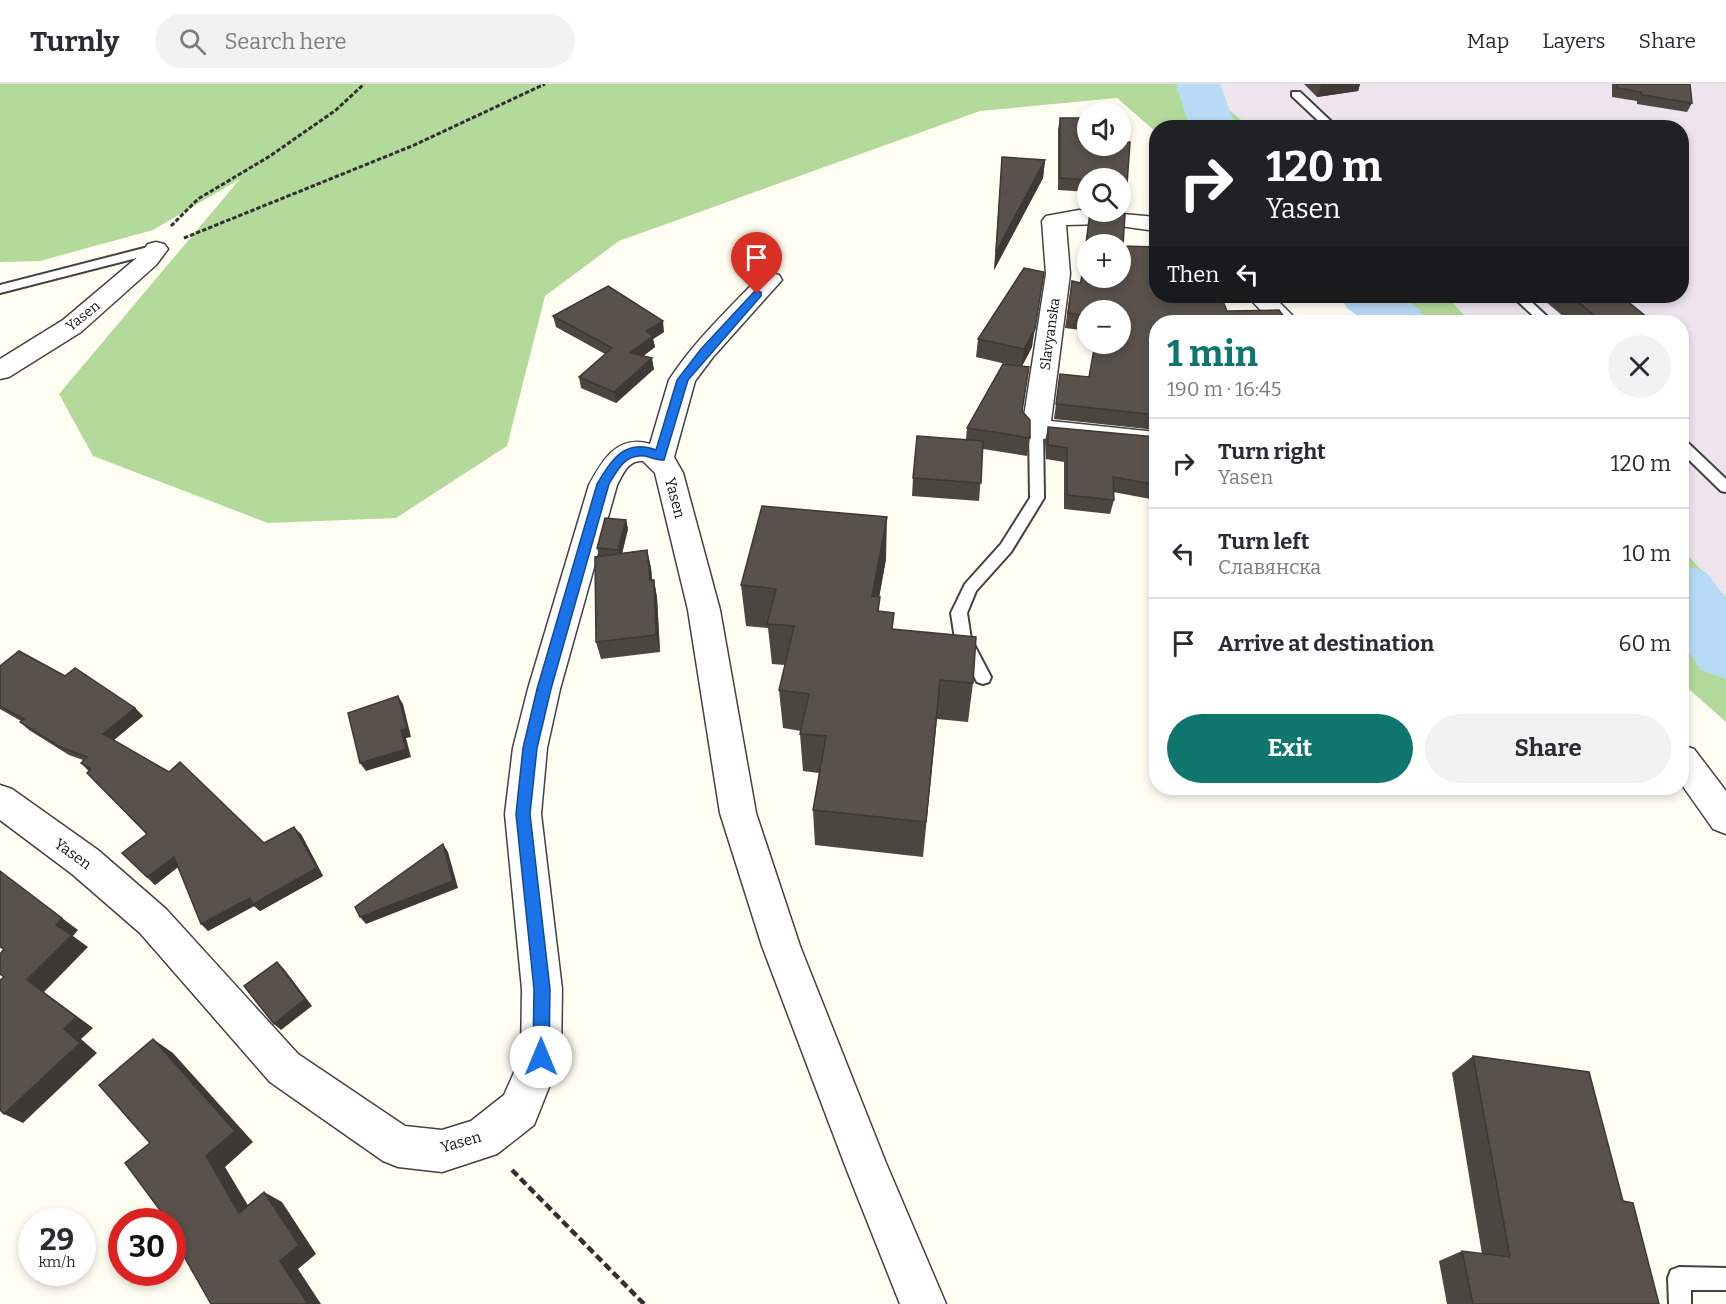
<!DOCTYPE html>
<meta charset="utf-8">
<style>
body{margin:0;font-family:Bitter,serif;background:#f2f2f3;color:#2b2b33;height:100vh;display:flex;flex-direction:column;font-size:22px;white-space:nowrap}
*{box-sizing:border-box;margin:0}
p{font-size:20px;color:#7c7c81}
.icon{flex:none;width:33px;height:33px;fill:none;stroke:currentColor;stroke-width:2;stroke-linecap:round;stroke-linejoin:round}
.map{position:relative;flex:1;overflow:hidden}
.details{position:absolute;left:1149px;top:231px;width:540px;height:480px;display:flex;flex-direction:column;background:#fff;border-radius:24px;box-shadow:0 3px 9px #0003}
.details>*{flex:none}
.banner{position:absolute;left:1149px;top:36px;width:540px;height:183px;border-radius:24px;box-shadow:0 3px 9px #0003;background:#202124;color:#fff;overflow:hidden}
.tools{position:absolute;left:1077px;top:18px;display:grid;gap:12px}
.tools a{display:grid;place-items:center;width:54px;height:54px;border-radius:50%;background:#fff;box-shadow:0 3px 9px #0003;font-size:30px}
.speed{position:absolute;left:18px;top:1124px;display:flex;gap:12px;font-size:30px;font-weight:700;text-align:center}
.speed>*{display:grid;place-content:center;width:78px;height:78px;border-radius:50%;background:#fff;box-shadow:0 3px 9px #0003;line-height:1}
.speed small{font-size:15px;font-weight:400}
.speed .limit{border:9px solid #d22;background:#fff;color:#111}
.pin{position:absolute;display:grid;place-items:center;width:51px;height:51px;color:#fff;margin:-62px -26px;border-radius:50% 50% 50% 0;rotate:-45deg;box-shadow:0 0 6px #0007}
.pin .icon{rotate:45deg}
.me{position:absolute;width:66px;margin:-33px;rotate:0deg;stroke-linejoin:round;filter:drop-shadow(0 0 4px #0008)}
.turn{display:flex;align-items:center;gap:21px;height:126px;padding:0 18px;font-size:27px}
.turn .icon{width:78px;height:78px;stroke-width:2.5}
.turn b{display:block;font-size:42px;line-height:51px}
.then{display:flex;align-items:center;height:57px;padding:0 18px;background:#0003;gap:12px;font-size:22px}
.round{display:grid;place-items:center;flex:none;width:63px;height:63px;border-radius:32px;background:#f2f2f3}
.headline{display:flex;align-items:center;justify-content:space-between;height:102px;padding:0 18px}
h1{font-size:36px;font-weight:700;line-height:45px;color:#0f766e}
.action{display:flex;gap:12px;margin-top:auto;padding:12px 18px}
.action a{flex:1;height:69px;border-radius:36px;background:#0f766e;color:#fff;font-size:24px;font-weight:700;line-height:69px;text-align:center}
.action a+a{background:#f2f2f3;color:#2b2b33}
ul{padding:0;list-style:none}
li{display:flex;align-items:center;gap:18px;height:90px;padding:0 18px;border-top:2px solid #e1e1e2}
li div{flex:1}
li b{display:block;font-size:22px}
li em{font-style:normal}
header{display:flex;align-items:center;gap:36px;box-sizing:border-box;height:84px;padding:0 30px;background:#fff;border-bottom:2px solid #e1e1e2}
header strong{font-size:28px}
nav{display:flex;gap:33px;margin-inline-start:auto;font-size:21px}
.search{width:420px;height:54px;background:#f2f2f3;display:flex;align-items:center;gap:15px;box-sizing:border-box;padding:0 21px;border-radius:33px;color:#7c7c81;font-size:22px}
.map>svg:first-child{display:block}
</style>
<header>
<strong>Turnly</strong>
<div class="search"><svg class="icon" aria-label="search" viewBox="0 0 24 24"><circle cx="10" cy="10" r="6"/><path d="M15 15l6 6"/></svg>Search here</div>
<nav><a>Map</a><a>Layers</a><a>Share</a></nav>
</header>
<div class="map">
<svg width="1726" height="1220" viewBox="0 0 1726 1220">
<rect width="100%" height="100%" fill="#fffdf2"/>
<polygon fill="#ede4ee" points="1197,0 1726,0 1726,513 1682,465 1682,238 1471,238 1446,212 1682,212 1682,44 1250,43"/>
<g fill="#b3da9a">
<polygon points="0,0 1197,0 1250,43 1156,44 1156,48 1117,14 980,27 619,157 545,212 507,362 396,434 268,439 93,372 59,310 240,95 153,146 40,177 0,178"/>
<polygon points="1344,212 1446,212 1471,238 1370,238"/>
<polygon points="1682,465 1726,513 1726,638 1682,599"/>
</g>
<g fill="none" stroke-linecap="round" stroke-linejoin="round">
<g fill="#b7daf6" fill-rule="evenodd">
<polygon points="1176,0 1220,0 1236,44 1190,44"/>
<polygon points="1339,212 1400,212 1420,226 1429,238 1366,238 1347,224"/>
<polygon points="1682,481 1706,488 1726,515 1726,595 1701,586 1682,558"/>
</g>
<defs>
<g id="lane">
<polygon points="1292,8 1300,8 1338,44 1326,44 1292,12"/>
<polygon points="156,161 160,162 160,168 0,209 0,201"/>
<polygon points="1512,212 1525,212 1553,238 1540,238"/>
<polygon points="1036,340 1043,345 1044,414 1011,468 976,507 967,529 971,555 991,593 989,598 983,600 977,598 955,555 951,529 965,500 1001,460 1030,414 1029,345"/>
<polygon points="1682,356 1687,358 1726,395 1726,408 1721,407 1682,369"/>
<polygon points="1679,1183 1726,1184 1726,1206 1691,1206 1691,1220 1669,1220 1668,1194 1671,1186"/>
</g>
<g id="street">
<polygon points="1079,126 1156,133 1156,147 1105,140 1066,141 1070,190 1051,337 1156,348 1156,366 1036,354 1026,352 1022,345 1046,190 1042,137 1046,132"/>
<polygon points="156,158 164,160 168,165 156,181 81,248 9,293 0,295 0,275 63,236 140,171 148,160"/>
<path d="M 770,189 L 779,191 L 782,196 L 713,273 L 695,297 L 674,373 L 683,389 L 720,526 L 756,729 L 800,862 L 886,1079 L 946,1220 L 900,1220 L 846,1084 L 762,862 L 720,729 L 688,526 L 655,389 L 643,377 C 628,376 623,390 617,401 L 560,605 L 547,664 L 541,730 L 562,905 L 561,973 L 534,1041 L 497,1070 L 442,1088 L 398,1083 L 383,1077 L 270,998 L 140,849 L 72,790 L 0,736 L 0,701 L 12,705 L 98,766 L 166,825 L 298,970 L 405,1042 L 442,1046 L 471,1037 L 504,1011 L 521,973 L 522,905 L 505,730 L 513,664 L 528,605 L 589,401 C 602,377 617,350 650,360 L 669,296 C 694,257 730,224 761,191 Z"/>
<polygon points="1247,212 1273,212 1299,238 1272,238"/>
<polygon points="1682,661 1694,665 1726,707 1726,750 1713,745 1682,701"/>
</g>
</defs>
<use href="#lane" stroke="#424242" stroke-width="4"/>
<use href="#street" stroke="#424242" stroke-width="3"/>
<g stroke="#313131" stroke-width="3" stroke-dasharray="4.5 2" stroke-linecap="butt">
<polyline points="171,142 198,115 270,72 336,26 364,0"/>
<polyline points="184,154 412,62 545,0"/>
</g>
<polyline stroke="#313131" stroke-width="4.5" stroke-dasharray="8 4" stroke-linecap="butt" points="512,1086 644,1220"/>
<use href="#lane" fill="#fff" fill-rule="evenodd"/>
<use href="#street" fill="#fff" fill-rule="evenodd"/>
</g>
<g fill="#4c4641">
<polygon points="1304,0 1360,0 1358,7 1317,13"/>
<polygon points="1612,0 1690,0 1692,19 1687,28 1637,20 1637,17 1612,13"/>
<polygon points="1060,34 1088,34 1088,62 1120,62 1120,59 1130,58 1126,115 1124,128 1120,128 1120,94 1088,94 1088,108 1058,106 1058,46"/>
<polygon points="1002,73 1045,76 1043,94 994,186"/>
<polygon points="1090,128 1123,162 1156,238 1156,348 1156,346 1054,335 1060,290 1089,293 1120,226 1088,226 1088,247 1065,244 1072,197 1080,199"/>
<polygon points="1539,212 1621,212 1653,238 1570,238"/>
<polygon points="553,232 664,248 653,255 655,263 643,272 654,285 616,319 581,304 579,293 605,270 556,243"/>
<polygon points="978,255 1032,263 1022,282 1023,327 1030,354 1027,372 983,365 979,417 912,412 913,394 966,355 967,344 1006,280 976,273"/>
<polygon points="1048,343 1156,353 1156,416 1113,408 1114,416 1110,430 1064,425 1064,378 1046,375 1045,357"/>
<polygon points="626,436 628,445 622,469 647,466 651,484 652,496 654,496 657,514 660,568 601,575 596,558 599,472 597,464"/>
<polygon points="886,475 879,513 879,527 893,545 973,599 968,638 937,635 923,773 815,761 813,726 819,689 803,687 800,650 801,647 783,644 779,606 785,581 772,580 768,544 746,542 741,501"/>
<polygon points="0,582 65,592 135,624 143,632 114,656 264,759 301,750 323,792 260,827 254,822 208,847 178,783 155,801 147,793 147,750 81,679 83,676 69,671 29,646 20,638 21,637 0,625"/>
<polygon points="1473,972 1623,1117 1659,1220 1447,1220 1439,1177 1462,1167 1482,1170 1452,989"/>
</g>
<g fill="#3e3935">
<polygon points="1321,0 1360,0 1358,7 1317,13"/>
<polygon points="1045,76 1043,94 994,186 996,168"/>
<polygon points="1044,188 1032,263 1021,284 1024,265"/>
<polygon points="663,237 664,248 653,255 655,263 633,280 630,269 646,247"/>
<polygon points="652,274 654,285 616,319 614,308"/>
<polygon points="887,433 886,475 872,553 872,512"/>
<polygon points="626,436 628,445 621,474 618,466"/>
<polygon points="647,466 651,484 654,514 650,496"/>
<polygon points="654,496 657,514 660,568 656,551"/>
<polygon points="398,612 403,620 411,653 406,654 411,673 366,687 360,679 401,646"/>
<polygon points="135,624 143,632 111,658 103,650"/>
<polygon points="294,743 301,750 323,792 260,827 254,822 208,847 201,840"/>
<polygon points="443,760 448,768 458,804 366,840 360,833"/>
<polygon points="174,773 182,780 155,801 147,793"/>
<polygon points="62,834 78,846 73,852 88,863 44,908 93,944 81,955 97,969 23,1039 4,1030 64,945 27,896 56,841"/>
<polygon points="277,878 284,885 312,922 281,946 274,940"/>
<polygon points="153,955 173,969 253,1058 225,1083 258,1138 239,1129 206,1072"/>
<polygon points="264,1108 282,1118 316,1170 298,1185 321,1220 308,1220 280,1177"/>
</g>
<g fill="#58514c" stroke="#3e3935" stroke-width="1.5" fill-rule="evenodd">
<polygon points="1617,0 1690,0 1692,19 1642,11 1641,8 1617,4"/>
<polygon points="1060,34 1088,34 1088,62 1120,62 1120,59 1130,58 1126,115 1120,115 1120,94 1088,94 1088,96 1060,94"/>
<polygon points="1460,40 1463,44 1438,44"/>
<polygon points="1002,73 1045,76 996,168"/>
<path d="M 1090,128 L 1125,130 L 1123,162 L 1156,163 L 1156,212 L 1221,212 L 1227,227 L 1279,226 L 1288,238 L 1156,238 L 1156,331 L 1056,320 L 1060,290 L 1089,293 L 1095,260 L 1120,260 L 1120,226 L 1088,226 L 1088,232 L 1068,229 L 1072,197 L 1081,199 ZM 1088,160 L 1120,160 L 1120,194 L 1088,194 Z"/>
<polygon points="1024,184 1044,188 1035,245 1024,265 978,255"/>
<polygon points="608,202 663,237 646,247 653,252 630,269 652,274 614,308 579,293 612,264 553,232"/>
<polygon points="1571,212 1621,212 1653,238 1602,238"/>
<polygon points="1003,280 1029,283 1022,327 1030,336 1030,354 967,344"/>
<polygon points="1048,343 1156,353 1156,401 1113,393 1114,416 1067,411 1067,364 1048,361"/>
<polygon points="917,352 983,357 981,399 913,394"/>
<polygon points="762,422 887,433 872,512 880,513 878,527 894,529 892,545 976,553 973,599 940,596 926,738 813,726 826,652 800,650 809,610 779,606 794,542 767,540 776,505 741,501"/>
<polygon points="605,434 626,436 618,466 597,464"/>
<polygon points="647,466 650,496 654,496 656,551 596,558 595,473"/>
<polygon points="19,567 65,592 75,584 135,624 103,650 169,688 180,678 264,759 294,743 317,784 253,820 250,814 201,840 174,773 147,793 122,769 147,750 87,689 91,685 81,679 87,673 60,663 20,638 24,635 0,622 0,582"/>
<polygon points="398,612 407,644 401,646 406,665 360,679 348,629"/>
<polygon points="443,760 453,797 360,833 355,823"/>
<polygon points="0,787 62,834 56,841 72,851 27,896 76,933 64,945 80,959 4,1030 0,1026 0,896 4,893 0,890 0,870 4,865 0,863"/>
<polygon points="277,878 305,915 274,940 244,902"/>
<polygon points="153,955 235,1047 206,1072 239,1129 264,1108 299,1161 280,1177 308,1220 211,1220 178,1162 183,1158 172,1143 172,1137 168,1137 125,1079 150,1059 99,1001"/>
<polygon points="1473,972 1589,988 1623,1117 1633,1119 1659,1220 1473,1220 1462,1167 1510,1173"/>
</g>
<path fill="#1a73e8" stroke="#114b97" stroke-width="1.5" d="M 757,207 L 761,208 L 761,212 L 688,296 L 664,376 C 656,377 652,373 645,372 C 625,370 618,385 609,400 L 551,605 L 537,664 L 530,730 L 550,905 L 549,973 L 547,979 L 541,981 L 535,979 L 533,973 L 534,905 L 516,730 L 523,664 L 537,605 L 597,400 C 611,377 624,354 656,366 L 677,296 L 701,265 L 754,208 Z"/>
<g text-anchor="middle" dominant-baseline="central" stroke-width="6" stroke-linejoin="round" paint-order="stroke">
<g font-size="14" fill="#0f0f0f" stroke="#fff">
<text transform="translate(83 232) rotate(-39)">Yasen</text>
<text transform="translate(1050 250) rotate(-82)">Slavyanska</text>
</g>
<g font-size="15" fill="#0f0f0f" stroke="#fff">
<text transform="translate(675 414) rotate(75)">Yasen</text>
<text transform="translate(73 770) rotate(36)">Yasen</text>
<text transform="translate(461 1058) rotate(-16)">Yasen</text>
</g>
</g>
</svg>
<div class="tools">
<a><svg class="icon" aria-label="sound" viewBox="0 0 24 24"><path d="M4 9h4l5-4v14l-5-4H4zM17 9q2 3 0 6"/></svg></a>
<a><svg class="icon" aria-label="search" viewBox="0 0 24 24"><circle cx="10" cy="10" r="6"/><path d="M15 15l6 6"/></svg></a>
<a>+</a>
<a>−</a>
</div>
<div class="speed"><div>29<small>km/h</small></div><div class="limit">30</div></div>
<div class="pin" style="left:757px;top:210px;background:#d93025"><svg class="icon" aria-label="arrive" viewBox="0 0 24 24"><path d="M6 21V4h12l-3 4 3 4H6"/></svg></div>
<svg class="me" style="left:541px;top:973px" viewBox="-20 -20 40 40"><circle r="19" fill="#fff"/><path d="M0-13L10 11 0 6-10 11z" fill="#1a73e8"/></svg>
<div class="banner">
<div class="turn"><svg class="icon" aria-label="right" viewBox="0 0 24 24"><path d="M7 20v-9h11M14 6l5 5-5 5"/></svg><div><b>120 m</b>Yasen</div></div>
<div class="then">Then<svg class="icon" aria-label="left" viewBox="0 0 24 24"><path d="M17 20v-9H6M10 6l-5 5 5 5"/></svg></div>
</div>
<section class="details">
<div class="headline"><div><h1>1 min</h1><p>190 m · 16:45</p></div><a class="round"><svg class="icon" aria-label="close" viewBox="0 0 24 24"><path d="M6 6l12 12M18 6L6 18"/></svg></a></div>
<ul>
<li><svg class="icon" aria-label="right" viewBox="0 0 24 24"><path d="M7 20v-9h11M14 6l5 5-5 5"/></svg><div><b>Turn right</b><p>Yasen</p></div><em>120 m</em></li>
<li><svg class="icon" aria-label="left" viewBox="0 0 24 24"><path d="M17 20v-9H6M10 6l-5 5 5 5"/></svg><div><b>Turn left</b><p>Славянска</p></div><em>10 m</em></li>
<li><svg class="icon" aria-label="arrive" viewBox="0 0 24 24"><path d="M6 21V4h12l-3 4 3 4H6"/></svg><div><b>Arrive at destination</b></div><em>60 m</em></li>
</ul>
<div class="action"><a>Exit</a><a>Share</a></div>
</section>
</div>
